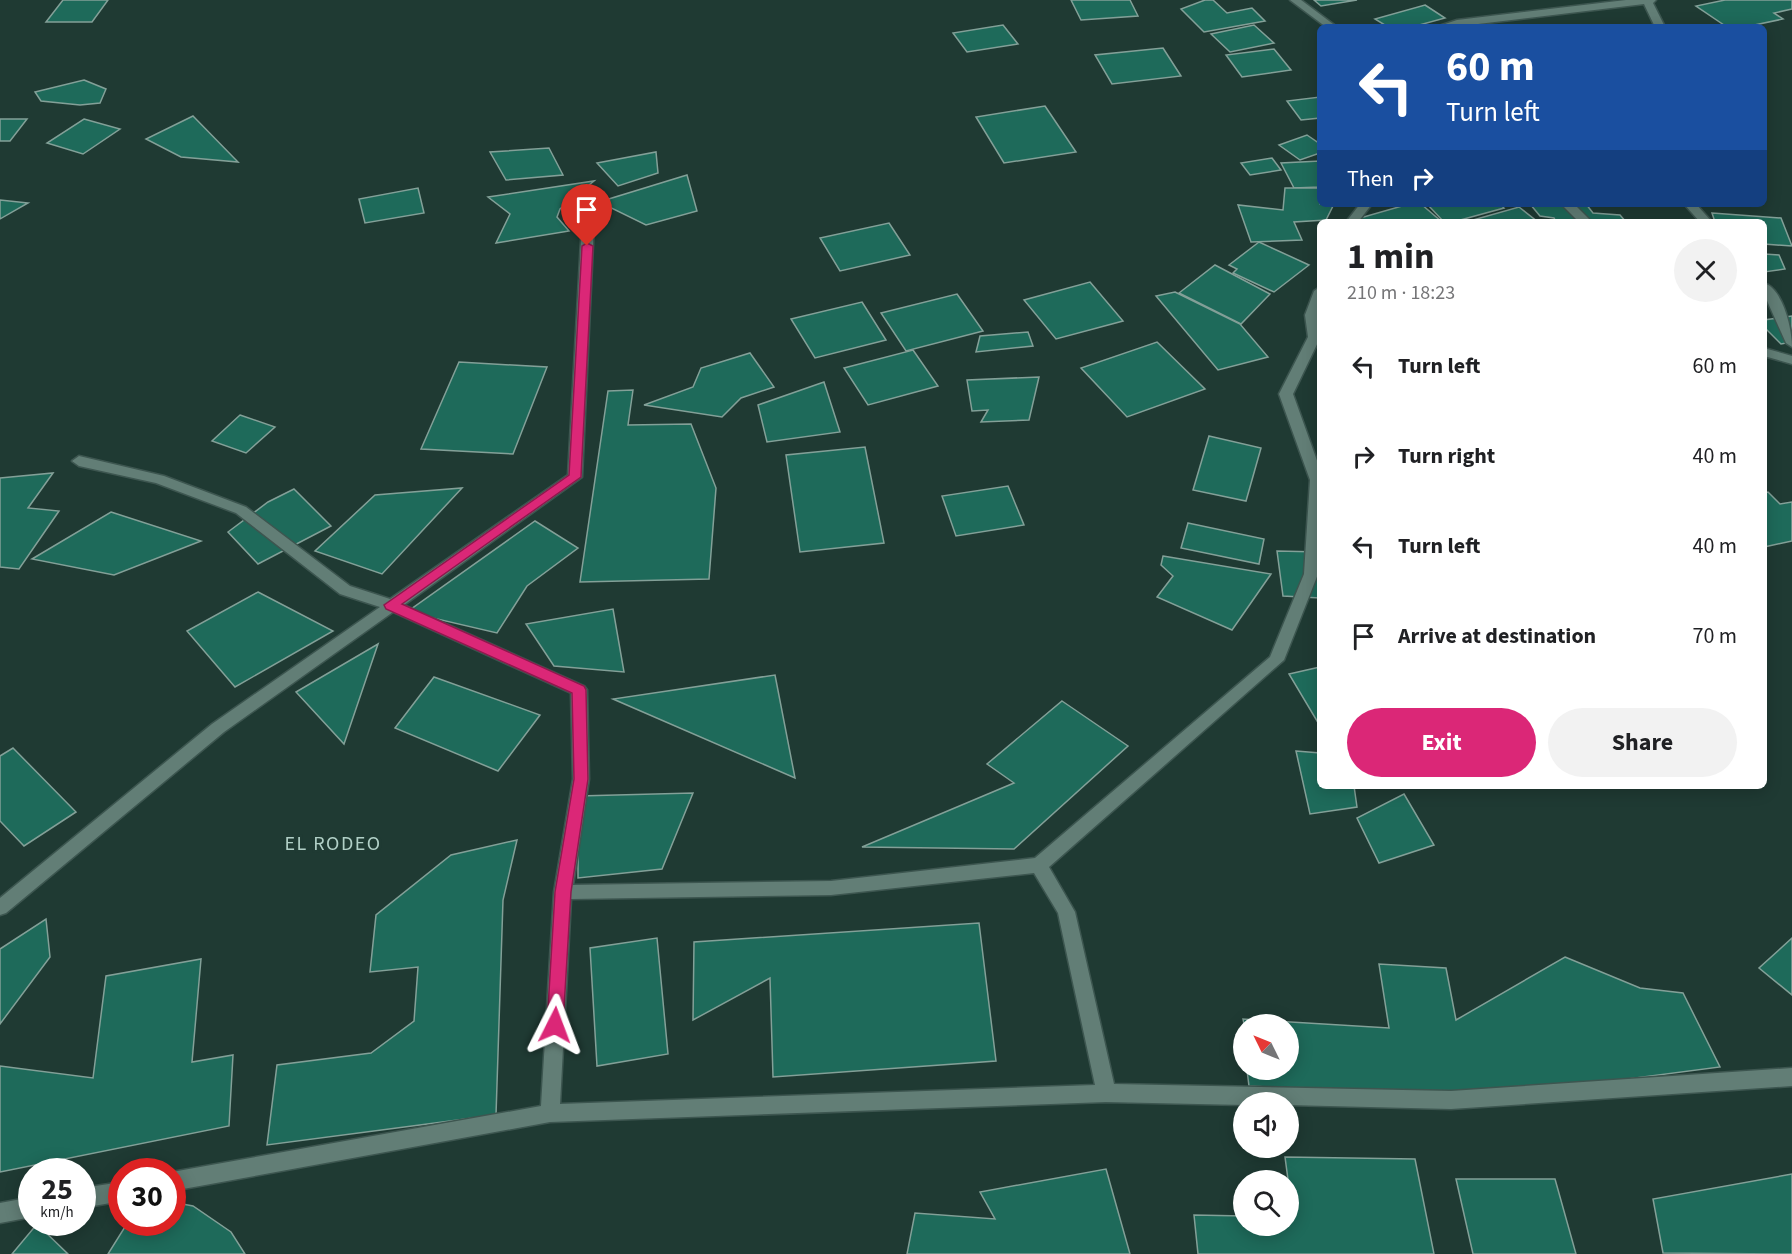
<!DOCTYPE html>
<meta charset="utf-8">
<style>
body{margin:0;font-family:"Source Sans 3",sans-serif;background:#f2f2f2;color:#202124;height:100vh;display:flex;flex-direction:column;font-size:22px;white-space:nowrap}
*{box-sizing:border-box;margin:0}
p{font-size:20px;color:#757577}
.icon{flex:none;width:33px;height:33px;fill:none;stroke:currentColor;stroke-width:2;stroke-linecap:round;stroke-linejoin:round}
.map{position:relative;flex:1;overflow:hidden}
.details{position:absolute;left:1317px;top:219px;width:450px;height:570px;display:flex;flex-direction:column;background:#fff;border-radius:9px;box-shadow:0 3px 15px #0003}
.details>*{flex:none}
.guide{position:absolute;left:1317px;top:24px;width:450px;height:183px;border-radius:9px;box-shadow:0 3px 15px #0003;background:#1a4fa0;color:#fff;overflow:hidden}
.needle{width:39px;rotate:313deg}
.buttons{position:absolute;left:1233px;top:1014px;display:grid;gap:12px}
.buttons a{display:grid;place-items:center;width:66px;height:66px;border-radius:50%;background:#fff;box-shadow:0 3px 15px #0003;font-size:30px}
.speed{position:absolute;left:18px;top:1158px;display:flex;gap:12px;font-size:30px;font-weight:700;text-align:center}
.speed>*{display:grid;place-content:center;width:78px;height:78px;border-radius:50%;background:#fff;box-shadow:0 3px 15px #0003;line-height:1}
.speed small{font-size:15px;font-weight:400}
.speed .limit{border:9px solid #d22;background:#fff;color:#111}
.pin{position:absolute;display:grid;place-items:center;width:51px;height:51px;color:#fff;margin:-62px -26px;border-radius:50% 50% 50% 0;rotate:-45deg;box-shadow:0 0 6px #0007}
.pin .icon{rotate:45deg}
.me{position:absolute;width:66px;margin:-33px;rotate:3deg;stroke-linejoin:round;filter:drop-shadow(0 0 4px #0008)}
.turn{display:flex;align-items:center;gap:21px;height:126px;padding:0 30px;font-size:27px}
.turn .icon{width:78px;height:78px;stroke-width:2.5}
.turn b{display:block;font-size:42px;line-height:51px}
.then{display:flex;align-items:center;height:57px;padding:0 30px;background:#0003;gap:12px;font-size:22px}
.round{display:grid;place-items:center;flex:none;width:63px;height:63px;border-radius:32px;background:#f2f2f2}
.summary{display:flex;align-items:center;justify-content:space-between;height:102px;padding:0 30px}
h1{font-size:36px;font-weight:700;line-height:45px}
.button{display:flex;gap:12px;margin-top:auto;padding:12px 30px}
.button a{flex:1;height:69px;border-radius:36px;background:#db2777;color:#fff;font-size:24px;font-weight:700;line-height:69px;text-align:center}
.button a+a{background:#f2f2f2;color:#202124}
ul{padding:0;list-style:none}
li{display:flex;align-items:center;gap:18px;height:90px;padding:0 30px}
li div{flex:1}
li b{display:block;font-size:22px}
li em{font-style:normal}
.map>svg:first-child{display:block}
</style>
<div class="map">
<svg width="1792" height="1254" viewBox="0 0 1792 1254">
<rect width="100%" height="100%" fill="#1f3a33"/>
<g fill="#1e6a5a" stroke="#83a098" stroke-width="1.5">
<polygon points="63,0 108,0 92,22 46,22"/>
<polygon points="1071,0 1130,0 1138,16 1081,20"/>
<polygon points="1205,0 1213,0 1227,13 1252,8 1265,21 1204,32 1181,9"/>
<polygon points="1314,0 1357,0 1321,6"/>
<polygon points="1725,0 1792,0 1792,9 1774,13 1783,19 1745,27 1727,27 1696,6"/>
<polygon points="1425,5 1445,18 1412,27 1388,27 1375,19"/>
<polygon points="1003,25 1018,44 967,52 953,33"/>
<polygon points="1254,25 1274,43 1230,52 1211,34"/>
<polygon points="1163,48 1181,76 1112,84 1095,55"/>
<polygon points="1274,49 1291,70 1242,77 1226,55"/>
<polygon points="84,80 106,89 100,103 80,105 41,101 35,92"/>
<polygon points="1320,97 1320,118 1301,120 1287,101"/>
<polygon points="1045,106 1076,152 1004,163 976,117"/>
<polygon points="193,116 238,162 181,157 146,139"/>
<polygon points="0,119 27,119 10,141 0,141"/>
<polygon points="84,119 120,129 83,154 47,143"/>
<polygon points="1307,135 1320,144 1320,153 1300,160 1279,145"/>
<polygon points="549,148 563,175 506,180 490,152"/>
<polygon points="656,152 658,173 618,186 597,163"/>
<polygon points="1272,158 1281,170 1250,175 1241,163"/>
<polygon points="1320,161 1320,187 1294,188 1281,163"/>
<polygon points="687,175 697,211 646,225 599,202"/>
<polygon points="594,181 560,209 557,217 569,231 496,243 510,214 488,197"/>
<polygon points="418,188 424,213 365,223 359,199"/>
<polygon points="1285,188 1320,188 1320,204 1334,204 1326,220 1294,222 1302,240 1251,242 1238,205 1283,210"/>
<polygon points="0,200 28,203 0,219"/>
<polygon points="1409,204 1421,204 1442,222 1356,222 1353,220"/>
<polygon points="1427,204 1500,204 1504,208 1453,222 1444,222"/>
<polygon points="1530,204 1586,204 1593,213 1620,215 1626,222 1556,222 1554,218 1540,216"/>
<polygon points="1519,207 1538,222 1466,222"/>
<polygon points="1712,213 1781,218 1792,246 1764,244 1764,222 1715,222"/>
<polygon points="889,223 910,255 840,271 820,238"/>
<polygon points="1259,242 1309,265 1274,292 1233,273 1237,269 1229,265"/>
<polygon points="1764,254 1779,255 1785,269 1764,272"/>
<polygon points="1215,265 1270,294 1241,324 1179,293"/>
<polygon points="1090,282 1123,321 1056,339 1024,300"/>
<polygon points="1175,292 1240,324 1268,357 1218,370 1156,296"/>
<polygon points="957,294 983,331 906,351 881,313"/>
<polygon points="862,302 886,340 815,358 791,319"/>
<polygon points="1792,316 1792,342 1781,344 1764,327 1764,320"/>
<polygon points="1028,332 1033,346 976,352 980,336"/>
<polygon points="1157,342 1205,389 1127,417 1081,368"/>
<polygon points="913,350 938,386 868,405 844,368"/>
<polygon points="750,353 774,387 741,398 722,417 644,405 693,387 701,368"/>
<polygon points="459,362 547,367 513,454 421,449"/>
<polygon points="1039,377 1029,420 981,422 988,410 972,411 967,380"/>
<polygon points="824,382 840,432 767,442 758,405"/>
<polygon points="633,390 628,425 691,424 716,488 709,579 580,582 608,391"/>
<polygon points="240,415 275,427 246,453 212,441"/>
<polygon points="1209,436 1261,448 1246,501 1193,490"/>
<polygon points="865,447 884,543 800,552 786,455"/>
<polygon points="53,473 28,508 59,511 19,569 0,567 0,478"/>
<polygon points="1008,486 1024,525 956,536 942,496"/>
<polygon points="462,488 382,574 315,551 375,495"/>
<polygon points="294,489 331,526 258,564 228,532 268,502"/>
<polygon points="1768,492 1780,504 1792,502 1792,541 1764,547 1764,493"/>
<polygon points="111,512 201,541 114,575 32,559"/>
<polygon points="535,521 578,548 527,586 497,633 407,612"/>
<polygon points="1188,523 1264,539 1259,564 1181,548"/>
<polygon points="1277,551 1320,552 1320,598 1283,596"/>
<polygon points="1163,556 1271,574 1232,630 1157,597 1173,576 1161,565"/>
<polygon points="258,592 333,631 235,687 187,631"/>
<polygon points="613,609 624,672 554,666 526,624"/>
<polygon points="378,644 344,744 296,692"/>
<polygon points="1320,667 1320,726 1289,674"/>
<polygon points="775,675 795,778 613,699"/>
<polygon points="434,677 540,715 498,771 395,728"/>
<polygon points="1062,701 1128,746 1014,849 862,847 1014,783 987,764"/>
<polygon points="13,748 76,812 24,846 0,821 0,756"/>
<polygon points="1296,751 1320,753 1320,786 1354,786 1357,807 1310,814"/>
<polygon points="693,793 662,869 578,878 578,796"/>
<polygon points="1404,794 1434,845 1379,863 1357,818"/>
<polygon points="517,840 503,900 496,1115 267,1145 277,1065 371,1053 414,1021 418,967 370,972 376,915 451,855"/>
<polygon points="46,919 50,957 0,1024 0,949"/>
<polygon points="979,923 996,1061 773,1077 770,978 693,1020 694,942"/>
<polygon points="657,938 668,1054 597,1066 590,948"/>
<polygon points="1792,938 1792,995 1759,968"/>
<polygon points="1565,957 1640,988 1683,993 1720,1067 1473,1099 1249,1086 1247,1070 1288,1070 1288,1024 1244,1024 1243,1019 1389,1028 1379,964 1446,968 1456,1020"/>
<polygon points="201,959 192,1062 233,1055 229,1126 0,1172 0,1066 93,1078 106,976"/>
<polygon points="1285,1157 1415,1159 1434,1254 1198,1254 1194,1215 1244,1216 1244,1226 1288,1226 1288,1217 1293,1217"/>
<polygon points="1106,1169 1130,1254 907,1254 915,1213 995,1219 980,1192"/>
<polygon points="1792,1174 1792,1254 1663,1253 1653,1199"/>
<polygon points="1456,1179 1555,1179 1576,1254 1473,1254"/>
<polygon points="172,1202 193,1206 231,1232 245,1254 108,1254 128,1222 172,1222"/>
<polygon points="37,1224 68,1254 12,1254"/>
</g>
<g fill="none" stroke-linecap="round" stroke-linejoin="round">
<defs>
<g id="minor">
<polygon points="1290,0 1301,0 1337,27 1326,27"/>
<polygon points="1626,0 1656,0 1653,3 1665,27 1655,27 1644,4 1453,27 1436,27 1457,20"/>
<polygon points="1360,204 1372,204 1358,222 1346,222"/>
<polygon points="1561,204 1574,204 1592,222 1579,222"/>
<polygon points="1684,204 1696,204 1712,222 1700,222"/>
<path d="M 588,220 L 594,223 L 582,477 L 404,605 L 584,686 L 587,690 L 589,779 L 573,885 L 831,881 L 1035,858 L 1270,657 L 1304,574 L 1310,480 L 1279,394 L 1308,337 L 1305,315 L 1314,291 L 1320,287 L 1320,307 L 1317,315 L 1320,338 L 1293,394 L 1320,469 L 1320,545 L 1318,574 L 1284,660 L 1049,867 L 1075,912 L 1114,1084 L 1451,1091 L 1792,1068 L 1792,1086 L 1451,1109 L 1288,1105 L 1288,1102 L 1244,1102 L 1244,1105 L 1106,1102 L 550,1122 L 172,1191 L 172,1172 L 541,1106 L 554,892 L 573,779 L 571,693 L 393,612 L 224,732 L 6,913 L 0,915 L 0,898 L 212,724 L 380,607 L 340,594 L 236,513 L 156,483 L 79,466 L 72,461 L 79,456 L 164,476 L 246,507 L 350,586 L 390,599 L 568,475 L 582,223 ZM 1034,873 L 1058,913 L 1095,1085 L 560,1104 L 571,899 L 831,895 Z"/>
<path d="M 1764,283 C 1783,289 1792,329 1792,347 L 1786,343 L 1764,294 Z"/>
<polygon points="1764,348 1792,356 1792,364 1764,356"/>
<polygon points="122,1182 122,1201 82,1208 82,1188"/>
<polygon points="32,1197 32,1217 0,1223 0,1203"/>
</g>
</defs>
<use href="#minor" stroke="#3d5650" stroke-width="3"/>
<use href="#minor" fill="#627e76" fill-rule="evenodd"/>
</g>
<polygon fill="#db2777" stroke="#8e194d" stroke-width="1.5" points="587,243 593,246 581,477 402,604 584,686 586,690 588,779 571,892 563,1025 561,1030 555,1032 549,1030 547,1025 555,892 574,779 572,693 386,609 384,605 569,475 582,246"/>
<g text-anchor="middle" dominant-baseline="central" stroke-width="6" stroke-linejoin="round" paint-order="stroke">
<g font-size="20" letter-spacing="1.5" fill="#b1d0c7" stroke="#1f3a33">
<text x="333" y="844">EL RODEO</text>
</g>
</g>
</svg>
<div class="buttons">
<a><svg class="needle" viewBox="-14 -14 28 28"><path d="M0-13l5 13h-10z" fill="#e53935"/><path d="M0 13l5-13h-10z" fill="#757577"/></svg></a>
<a><svg class="icon" aria-label="sound" viewBox="0 0 24 24"><path d="M4 9h4l5-4v14l-5-4H4zM17 9q2 3 0 6"/></svg></a>
<a><svg class="icon" aria-label="search" viewBox="0 0 24 24"><circle cx="10" cy="10" r="6"/><path d="M15 15l6 6"/></svg></a>
</div>
<div class="speed"><div>25<small>km/h</small></div><div class="limit">30</div></div>
<div class="pin" style="left:587px;top:246px;background:#d93025"><svg class="icon" aria-label="arrive" viewBox="0 0 24 24"><path d="M6 21V4h12l-3 4 3 4H6"/></svg></div>
<svg class="me" style="left:555px;top:1025px" viewBox="-20 -20 40 40"><path d="M0-17L14 15 0 8-14 15z" fill="#db2777" stroke="#fff" stroke-width="4"/></svg>
<div class="guide">
<div class="turn"><svg class="icon" aria-label="left" viewBox="0 0 24 24"><path d="M17 20v-9H6M10 6l-5 5 5 5"/></svg><div><b>60 m</b>Turn left</div></div>
<div class="then">Then<svg class="icon" aria-label="right" viewBox="0 0 24 24"><path d="M7 20v-9h11M14 6l5 5-5 5"/></svg></div>
</div>
<section class="details">
<div class="summary"><div><h1>1 min</h1><p>210 m · 18:23</p></div><a class="round"><svg class="icon" aria-label="close" viewBox="0 0 24 24"><path d="M6 6l12 12M18 6L6 18"/></svg></a></div>
<ul>
<li><svg class="icon" aria-label="left" viewBox="0 0 24 24"><path d="M17 20v-9H6M10 6l-5 5 5 5"/></svg><div><b>Turn left</b></div><em>60 m</em></li>
<li><svg class="icon" aria-label="right" viewBox="0 0 24 24"><path d="M7 20v-9h11M14 6l5 5-5 5"/></svg><div><b>Turn right</b></div><em>40 m</em></li>
<li><svg class="icon" aria-label="left" viewBox="0 0 24 24"><path d="M17 20v-9H6M10 6l-5 5 5 5"/></svg><div><b>Turn left</b></div><em>40 m</em></li>
<li><svg class="icon" aria-label="arrive" viewBox="0 0 24 24"><path d="M6 21V4h12l-3 4 3 4H6"/></svg><div><b>Arrive at destination</b></div><em>70 m</em></li>
</ul>
<div class="button"><a>Exit</a><a>Share</a></div>
</section>
</div>
